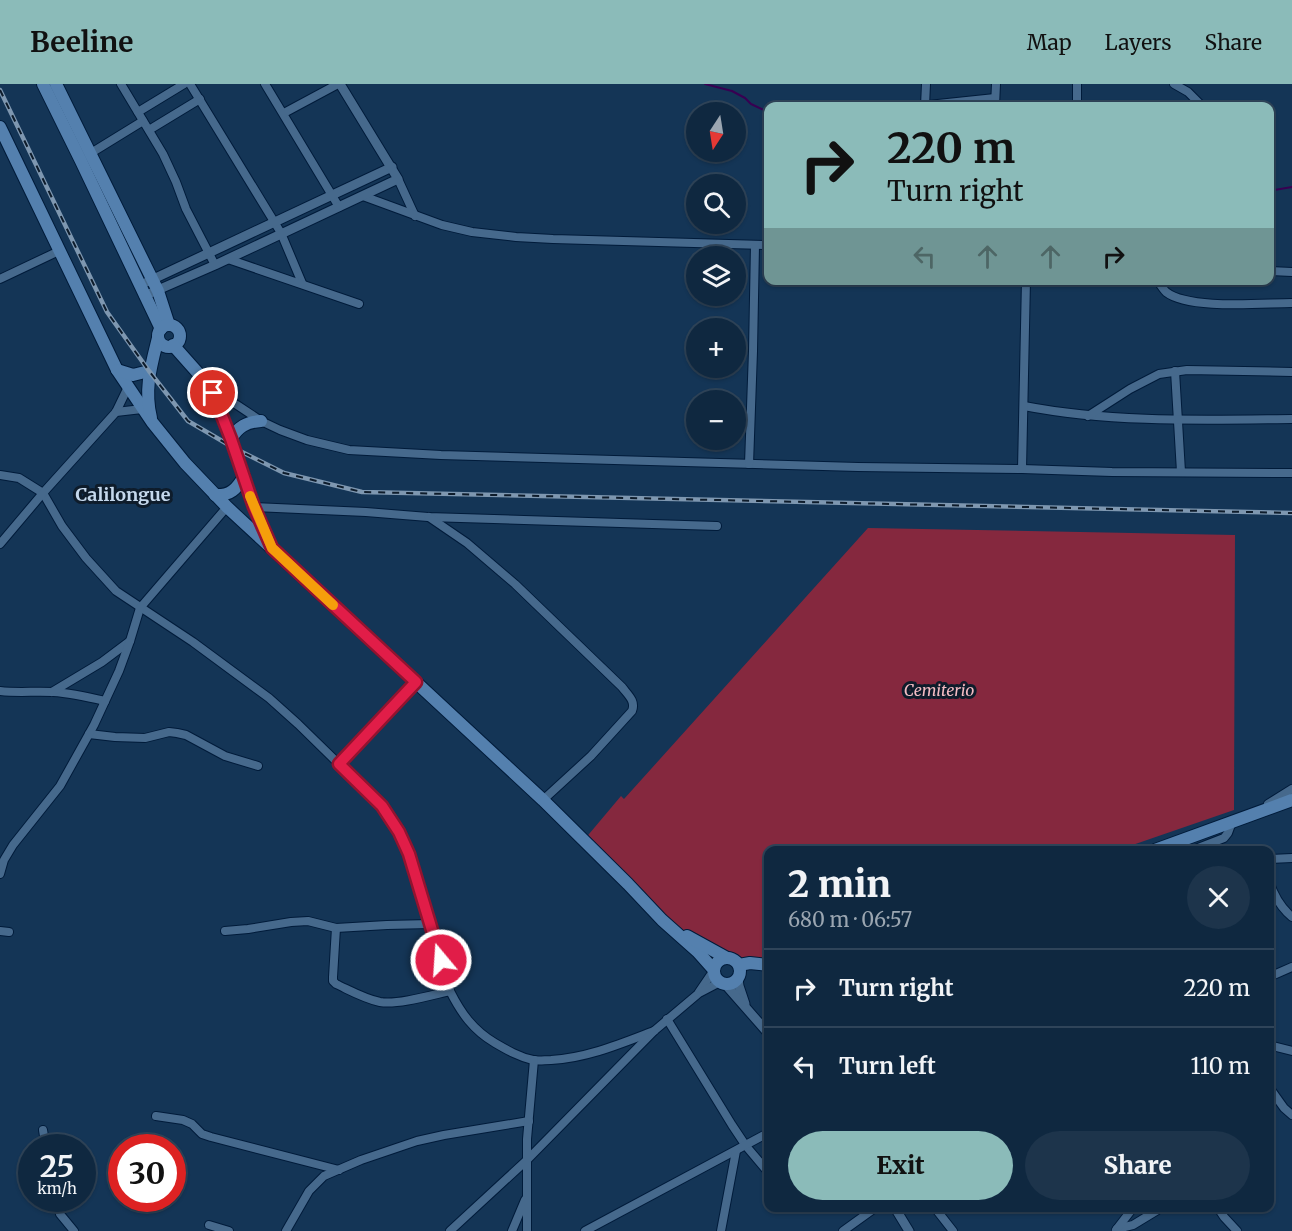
<!DOCTYPE html>
<meta charset="utf-8">
<style>
body{margin:0;font-family:Merriweather,serif;background:#1d344b;color:#f1f3f6;height:100vh;display:flex;flex-direction:column;font-size:22px;white-space:nowrap}
*{box-sizing:border-box;margin:0}
p{font-size:20px;color:#9ba6b1}
.icon{flex:none;width:33px;height:33px;fill:none;stroke:currentColor;stroke-width:2;stroke-linecap:round;stroke-linejoin:round}
.map{position:relative;flex:1;overflow:hidden}
.drawer{position:absolute;left:764px;top:762px;width:510px;height:366px;display:flex;flex-direction:column;background:#0f2840;border-radius:12px;box-shadow:0 2px 4px #0004,0 0 0 2px #2f4459}
.drawer>*{flex:none}
.banner{position:absolute;left:764px;top:18px;width:510px;height:183px;border-radius:12px;box-shadow:0 2px 4px #0004,0 0 0 2px #2f4459;background:#8bbbb9;color:#111;overflow:hidden}
.needle{width:39px;rotate:192deg}
.controls{position:absolute;left:686px;top:18px;display:grid;gap:12px}
.controls a{display:grid;place-items:center;width:60px;height:60px;border-radius:50%;background:#0f2840;box-shadow:0 2px 4px #0004,0 0 0 2px #2f4459;font-size:30px}
.speed{position:absolute;left:18px;top:1050px;display:flex;gap:12px;font-size:30px;font-weight:700;text-align:center}
.speed>*{display:grid;place-content:center;width:78px;height:78px;border-radius:50%;background:#0f2840;box-shadow:0 2px 4px #0004,0 0 0 2px #2f4459;line-height:1}
.speed small{font-size:15px;font-weight:400}
.speed .limit{border:9px solid #d22;background:#fff;color:#111}
.pin{position:absolute;display:grid;place-items:center;width:51px;height:51px;color:#fff;margin:-26px;border:3px solid #fff;border-radius:50%;box-shadow:0 2px 6px #0007}
.me{position:absolute;width:66px;margin:-33px;rotate:342deg;stroke-linejoin:round;filter:drop-shadow(0 0 4px #0008)}
.turn{display:flex;align-items:center;gap:21px;height:126px;padding:0 24px;font-size:27px}
.turn .icon{width:78px;height:78px;stroke-width:2.5}
.turn b{display:block;font-size:42px;line-height:51px}
.lanes{display:flex;align-items:center;height:57px;padding:0 24px;background:#0003;justify-content:center;gap:30px;direction:ltr}
.lanes .off{opacity:.35}
.round{display:grid;place-items:center;flex:none;width:63px;height:63px;border-radius:32px;background:#1d344b}
.head{display:flex;align-items:center;justify-content:space-between;height:102px;padding:0 24px}
h1{font-size:36px;font-weight:800;line-height:45px}
.button{display:flex;gap:12px;margin-top:auto;padding:12px 24px}
.button a{flex:1;height:69px;border-radius:36px;background:#8bbbb9;color:#111;font-size:24px;font-weight:800;line-height:69px;text-align:center}
.button a+a{background:#1d344b;color:#f1f3f6}
ul{padding:0;list-style:none}
li{display:flex;align-items:center;gap:18px;height:78px;padding:0 24px;border-top:2px solid #2f4459}
li div{flex:1}
li b{display:block;font-size:22px}
li em{font-style:normal}
header{display:flex;align-items:center;gap:36px;box-sizing:border-box;height:84px;padding:0 30px;background:#8bbbb9;color:#111}
header strong{font-size:28px}
nav{display:flex;gap:33px;margin-inline-start:auto;font-size:21px}
.map>svg:first-child{display:block}
</style>
<header>
<strong>Beeline</strong>
<nav><a>Map</a><a>Layers</a><a>Share</a></nav>
</header>
<div class="map">
<svg width="1292" height="1147" viewBox="0 0 1292 1147">
<rect width="100%" height="100%" fill="#143556"/>
<polygon fill="#85283e" points="868,444 1235,451 1234,726 1118,766 768,766 768,881 736,878 668,840 584,756 621,712 624,715"/>
<g fill="none" stroke-linecap="round" stroke-linejoin="round">
<g stroke="#380052" stroke-width="2">
<polyline points="705,0 732,7 745,14 751,20 768,28"/>
<polyline points="1269,107 1292,103"/>
</g>
<defs>
<g id="minor">
<polyline points="121,0 163,70 176,98 186,125 215,181"/>
<polyline points="190,0 281,149 302,199"/>
<polyline points="265,0 339,123"/>
<polyline points="1174,0 1188,8 1202,22"/>
<polyline points="919,22 995,14"/>
<polyline points="925,22 926,0"/>
<polyline points="995,22 996,0"/>
<polyline points="1077,22 1077,0"/>
<polyline points="138,28 184,0"/>
<polyline points="284,29 338,0"/>
<polyline points="149,46 200,15"/>
<polyline points="91,69 143,37"/>
<polyline points="398,95 415,132"/>
<polyline points="363,112 442,141 472,148 516,153 553,155 768,161"/>
<polyline points="228,175 359,220"/>
<polyline points="1269,187 1292,188"/>
<polyline points="0,195 59,167"/>
<path d="M 1157,196 C 1160,200 1163,205 1166,208 C 1189,226 1262,219 1292,219"/>
<polyline points="1175,287 1181,388"/>
<polyline points="213,309 237,321 261,337 280,346 307,356 349,366 441,371 858,383 1022,385 1112,388 1292,389"/>
<path d="M 1024,322 C 1112,339 1203,336 1292,335"/>
<polyline points="116,328 142,325"/>
<polyline points="1088,332 1130,305 1159,290 1187,286 1292,288"/>
<polyline points="749,380 753,267 755,161"/>
<polyline points="1022,385 1026,196"/>
<path d="M 0,391 L 19,394 L 43,409 L 62,442 L 86,474 L 116,507 L 193,558 L 269,614 L 298,640 L 382,722 L 395,739 L 409,770 L 450,907 C 461,929 473,946 495,959 C 507,966 519,973 533,976 C 538,977 545,976 551,976 C 587,974 620,960 654,947"/>
<polyline points="254,423 366,428 428,433 717,442"/>
<path d="M 429,433 L 467,459 L 515,500 L 622,603 C 628,611 636,617 632,627 L 591,672 L 543,716"/>
<polyline points="0,460 43,409 116,328 128,303"/>
<path d="M 0,607 C 18,609 35,607 53,608 C 70,609 88,613 105,617"/>
<polyline points="52,608 102,578 130,557"/>
<polyline points="89,650 115,653 145,654 169,648 177,649 186,651 225,672 258,682"/>
<polyline points="339,680 416,598"/>
<polyline points="1268,720 1292,705"/>
<polyline points="1193,766 1224,754 1228,749 1232,738"/>
<polyline points="1269,775 1292,774"/>
<polyline points="0,790 4,776 13,761 60,702 94,641 119,587 130,557 140,524 227,423"/>
<path d="M 1269,797 C 1274,812 1280,823 1292,833"/>
<path d="M 336,844 L 333,893 L 333,897 L 336,900 C 351,907 365,915 380,918 C 398,921 432,911 450,907"/>
<polyline points="0,847 9,848"/>
<polyline points="225,847 248,845 291,838 308,837 336,844 387,841 430,840"/>
<polyline points="1269,893 1292,883"/>
<polyline points="699,908 714,886"/>
<polyline points="667,935 732,1041 746,1062 768,1088"/>
<polyline points="1269,961 1292,967"/>
<polyline points="1269,1003 1284,1024 1292,1031"/>
<polyline points="156,1032 183,1036 192,1040 202,1050 211,1053 339,1086"/>
<polyline points="43,1046 46,1064"/>
<polyline points="56,1114 60,1130 74,1147"/>
<polyline points="935,1124 953,1147"/>
<polyline points="1218,1124 1224,1133 1237,1147"/>
<polyline points="209,1141 229,1147"/>
<polyline points="1117,1145 1133,1141 1161,1124"/>
<polyline points="1116,1146 1133,1124"/>
<polyline points="286,1147 309,1107 324,1092 361,1076 417,1057 444,1051 529,1037"/>
<polyline points="450,1147 527,1076 654,947 699,909 720,898"/>
<polyline points="512,1147 525,1116"/>
<polyline points="527,1147 527,1055 534,976"/>
<polyline points="585,1147 768,1049"/>
<polyline points="721,1147 736,1067"/>
<polyline points="843,1147 875,1124"/>
</g>
<g id="tertiary">
<polyline points="147,198 392,83"/>
<polyline points="144,212 215,181 398,95 340,0"/>
<polyline points="738,895 739,902 745,920"/>
<polyline points="725,900 768,949"/>
<polyline points="895,1124 909,1147"/>
</g>
<g id="primary">
<polyline points="43,0 81,77 161,245"/>
<polyline points="56,0 158,207 169,241"/>
<polyline points="0,43 117,286 152,338 185,379 227,423 543,716 628,800 662,836 698,868 714,886"/>
<circle cx="169" cy="252" r="11"/>
<polyline points="173,261 197,288 213,309 231,355 254,423 270,460"/>
<polyline points="117,286 133,291 149,287"/>
<path d="M 151,334 C 144,305 151,282 158,254"/>
<path d="M 231,355 C 238,343 246,338 261,337"/>
<path d="M 215,411 C 230,412 237,405 244,392"/>
<polyline points="1155,766 1292,716"/>
<polyline points="687,852 727,874"/>
<circle cx="727" cy="887" r="13"/>
<polyline points="739,881 750,879 768,881"/>
</g>
</defs>
<use href="#minor" stroke="#001b3a" stroke-width="10"/>
<use href="#tertiary" stroke="#001b3a" stroke-width="11"/>
<use href="#primary" stroke="#001b3a" stroke-width="14"/>
<use href="#minor" stroke="#46698c" stroke-width="8"/>
<use href="#tertiary" stroke="#46698c" stroke-width="9"/>
<use href="#primary" stroke="#5480ae" stroke-width="12"/>
<defs>
<polyline id="rail" points="0,6 107,228 149,287 188,337 234,364 284,389 362,408 1292,429"/>
</defs>
<use href="#rail" stroke="#7e97b0" stroke-width="4.5"/>
<use href="#rail" stroke="#0e1c2b" stroke-width="2" stroke-dasharray="7" stroke-linecap="butt"/>
</g>
<g fill="none" stroke-linecap="round" stroke-linejoin="round">
<defs>
<polyline id="route" points="213,309 231,355 254,423 272,464 416,598 339,680 382,722 399,748 409,770 441,876"/>
</defs>
<use href="#route" stroke="#92132f" stroke-width="15"/>
<use href="#route" stroke="#e11d48" stroke-width="10"/>
<polyline stroke="#f59e0b" stroke-width="10" points="250,412 272,464 333,521"/>
</g>
<g text-anchor="middle" dominant-baseline="central" stroke-width="6" stroke-linejoin="round" paint-order="stroke">
<g font-size="16" font-style="italic" fill="#f5bcc3" stroke="#0e1c2b">
<text x="939" y="606">Cemiterio</text>
</g>
<g font-size="18" font-weight="bold" fill="#c5d8ec" stroke="#0e1c2b">
<text x="123" y="410">Calilongue</text>
</g>
</g>
</svg>
<div class="controls">
<a><svg class="needle" viewBox="-14 -14 28 28"><path d="M0-13l5 13h-10z" fill="#e53935"/><path d="M0 13l5-13h-10z" fill="#9ba6b1"/></svg></a>
<a><svg class="icon" aria-label="search" viewBox="0 0 24 24"><circle cx="10" cy="10" r="6"/><path d="M15 15l6 6"/></svg></a>
<a><svg class="icon" aria-label="layers" viewBox="0 0 24 24"><path d="M12 4l9 5-9 5-9-5zM3 14l9 5 9-5"/></svg></a>
<a>+</a>
<a>−</a>
</div>
<div class="speed"><div>25<small>km/h</small></div><div class="limit">30</div></div>
<div class="pin" style="left:213px;top:309px;background:#d93025"><svg class="icon" aria-label="arrive" viewBox="0 0 24 24"><path d="M6 21V4h12l-3 4 3 4H6"/></svg></div>
<svg class="me" style="left:441px;top:876px" viewBox="-20 -20 40 40"><circle r="17" fill="#e11d48" stroke="#fff" stroke-width="3"/><path d="M0-11L8 9 0 5-8 9z" fill="#fff"/></svg>
<div class="banner">
<div class="turn"><svg class="icon" aria-label="right" viewBox="0 0 24 24"><path d="M7 20v-9h11M14 6l5 5-5 5"/></svg><div><b>220 m</b>Turn right</div></div>
<div class="lanes"><svg class="icon off" aria-label="left" viewBox="0 0 24 24"><path d="M17 20v-9H6M10 6l-5 5 5 5"/></svg><svg class="icon off" aria-label="ahead" viewBox="0 0 24 24"><path d="M12 20V5M6 11l6-6 6 6"/></svg><svg class="icon off" aria-label="ahead" viewBox="0 0 24 24"><path d="M12 20V5M6 11l6-6 6 6"/></svg><svg class="icon" aria-label="right" viewBox="0 0 24 24"><path d="M7 20v-9h11M14 6l5 5-5 5"/></svg></div>
</div>
<section class="drawer">
<div class="head"><div><h1>2 min</h1><p>680 m · 06:57</p></div><a class="round"><svg class="icon" aria-label="close" viewBox="0 0 24 24"><path d="M6 6l12 12M18 6L6 18"/></svg></a></div>
<ul>
<li><svg class="icon" aria-label="right" viewBox="0 0 24 24"><path d="M7 20v-9h11M14 6l5 5-5 5"/></svg><div><b>Turn right</b></div><em>220 m</em></li>
<li><svg class="icon" aria-label="left" viewBox="0 0 24 24"><path d="M17 20v-9H6M10 6l-5 5 5 5"/></svg><div><b>Turn left</b></div><em>110 m</em></li>
</ul>
<div class="button"><a>Exit</a><a>Share</a></div>
</section>
</div>
